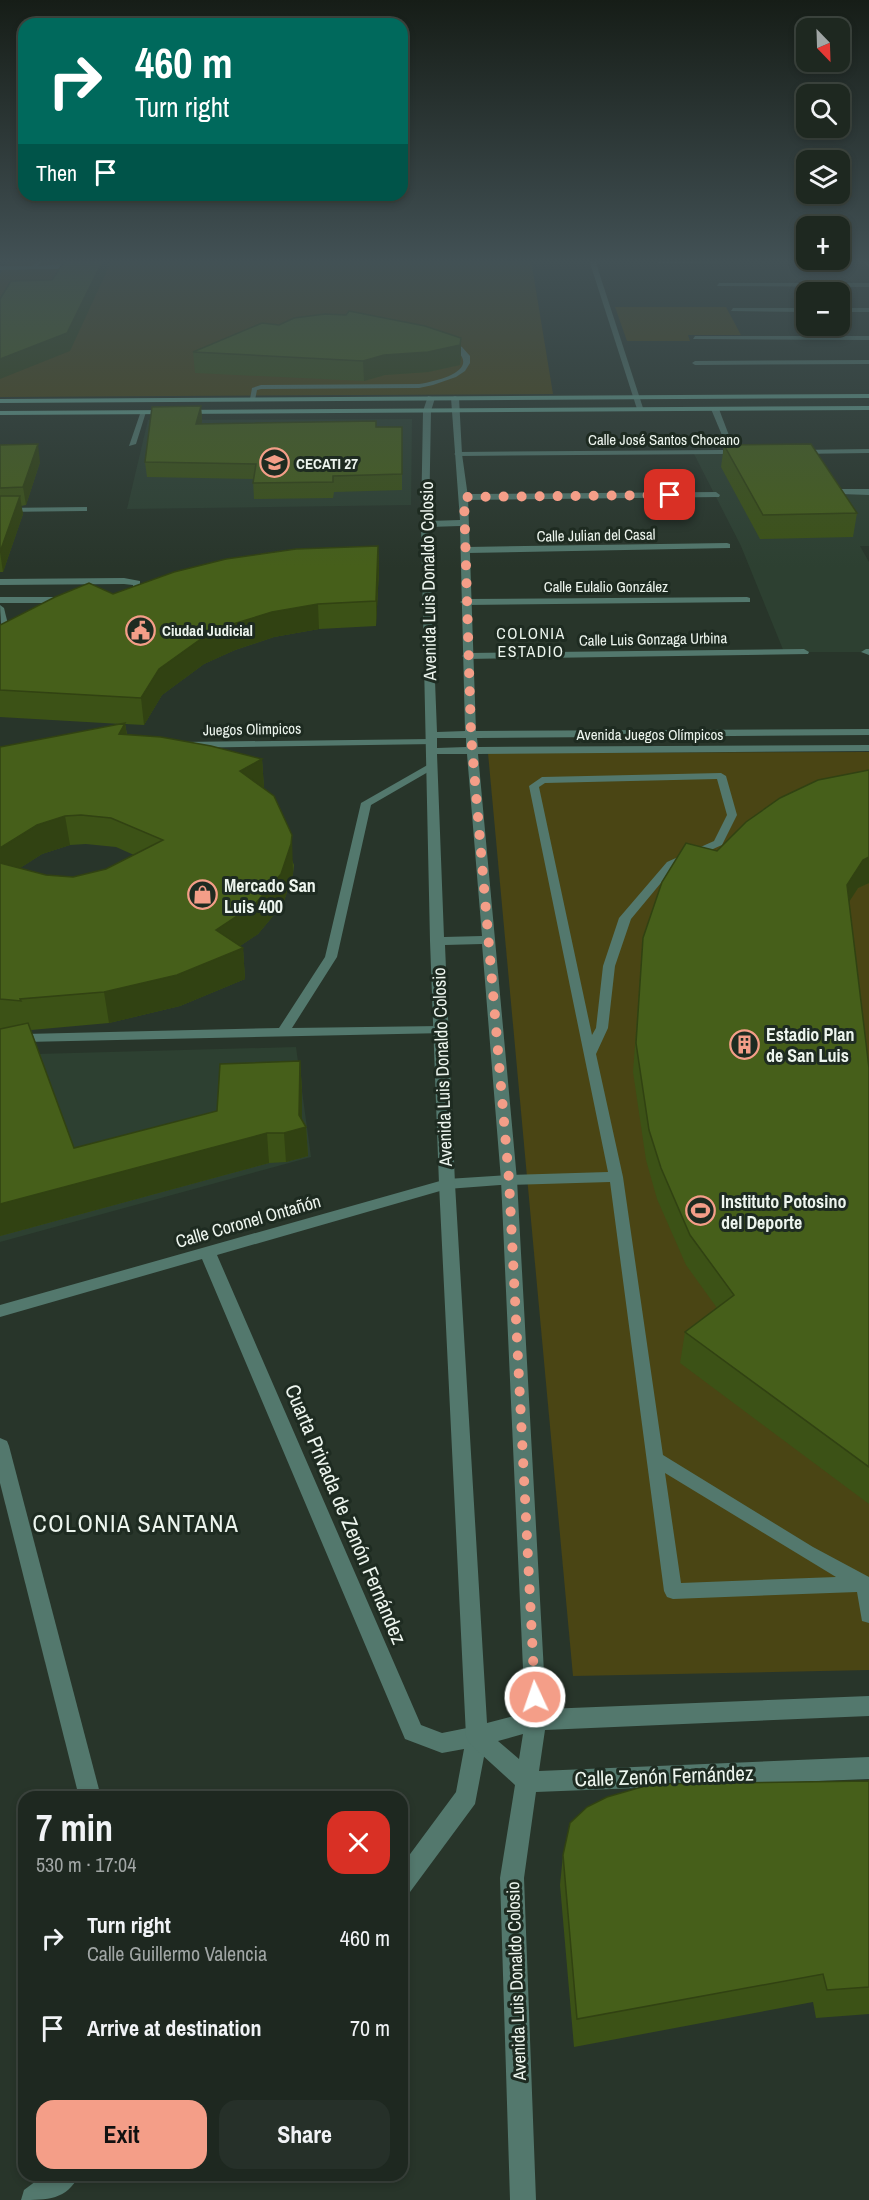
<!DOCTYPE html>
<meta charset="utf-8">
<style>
body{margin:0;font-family:"Archivo Narrow",sans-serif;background:#263029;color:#f1f3f6;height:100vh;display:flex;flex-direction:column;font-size:22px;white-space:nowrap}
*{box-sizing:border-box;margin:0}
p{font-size:20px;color:#a1a6a5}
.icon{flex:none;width:33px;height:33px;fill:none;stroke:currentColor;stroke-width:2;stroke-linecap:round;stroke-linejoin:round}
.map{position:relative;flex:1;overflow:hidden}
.drawer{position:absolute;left:18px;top:1791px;width:390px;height:390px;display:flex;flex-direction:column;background:#1e2820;border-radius:18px;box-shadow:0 3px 9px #0003,0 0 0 2px #3c443e}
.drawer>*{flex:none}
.guide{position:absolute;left:18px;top:18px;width:390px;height:183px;border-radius:18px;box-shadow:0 3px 9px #0003,0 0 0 2px #3c443e;background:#00695c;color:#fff;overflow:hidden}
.needle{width:39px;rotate:157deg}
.fabs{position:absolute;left:796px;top:18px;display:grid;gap:12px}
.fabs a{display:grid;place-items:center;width:54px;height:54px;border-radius:12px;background:#1e2820;box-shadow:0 3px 9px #0003,0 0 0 2px #3c443e;font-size:30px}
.pin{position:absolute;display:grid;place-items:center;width:51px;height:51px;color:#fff;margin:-26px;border-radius:12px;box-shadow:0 3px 9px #0006}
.me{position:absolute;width:66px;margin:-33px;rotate:357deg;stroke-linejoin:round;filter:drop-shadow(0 0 4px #0008)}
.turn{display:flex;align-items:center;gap:21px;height:126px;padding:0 18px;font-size:27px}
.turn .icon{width:78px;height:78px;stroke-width:2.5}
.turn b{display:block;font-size:42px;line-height:51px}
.then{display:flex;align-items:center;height:57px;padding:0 18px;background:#0003;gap:12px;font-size:22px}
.round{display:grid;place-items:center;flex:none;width:63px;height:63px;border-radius:18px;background:#263029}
.head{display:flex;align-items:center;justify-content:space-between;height:102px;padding:0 18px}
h1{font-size:36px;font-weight:800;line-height:45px}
.button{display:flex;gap:12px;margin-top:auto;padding:12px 18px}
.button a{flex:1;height:69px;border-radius:18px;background:#f49e88;color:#111;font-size:24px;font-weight:800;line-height:69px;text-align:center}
.button a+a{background:#263029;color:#f1f3f6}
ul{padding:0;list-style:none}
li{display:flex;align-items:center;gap:18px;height:90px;padding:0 18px}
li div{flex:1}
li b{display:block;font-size:22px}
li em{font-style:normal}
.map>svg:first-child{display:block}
</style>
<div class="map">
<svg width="869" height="2200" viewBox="0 0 869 2200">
<rect width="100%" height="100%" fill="#28352a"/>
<g fill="#2d4031">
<polygon points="412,419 411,505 127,509 148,420"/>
<polygon points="772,451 832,495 869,495 869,546 860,546 869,562 869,652 784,652 741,546 693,452"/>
<polygon points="296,1047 311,1157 0,1242 0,1055"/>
</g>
<g fill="#4a4514">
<polygon points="9,260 531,260 553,394 0,397 0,273"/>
<polygon points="615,307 726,307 741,335 688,335 690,341 627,341"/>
<polygon points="869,752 869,1670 573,1676 488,753"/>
</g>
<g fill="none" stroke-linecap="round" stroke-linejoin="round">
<g fill="#53786d" fill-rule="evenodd">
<polygon points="38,260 43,260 38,266 64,264 67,260 72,260 68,266 58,269 0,270 0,266 32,266"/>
<path d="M 445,338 L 462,347 L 470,356 L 470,363 L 465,371 L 456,377 L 433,385 L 419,388 L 261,389 L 257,390 L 255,400 L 250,399 L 252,388 L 261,385 L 419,384 C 448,379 488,366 443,341 Z"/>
<polygon points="141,411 146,412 136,444 129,446"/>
<polygon points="87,507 87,511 84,511 0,512 0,508"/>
<polygon points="124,578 140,581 140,597 127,600 127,596 133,594 133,585 124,584 0,585 0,579"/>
<polygon points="0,597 67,597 71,600 67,603 0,603"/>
<polygon points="0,605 4,608 12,641 7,644 2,641"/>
<polygon points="431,763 435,764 435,768 371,805 337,957 292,1028 441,1026 447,1030 446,1033 25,1042 0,1040 0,1032 25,1034 279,1028 325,957 361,803"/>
<path d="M 721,773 L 726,776 L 737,815 L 722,845 L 675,866 L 631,919 L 615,966 L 608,1028 L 596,1054 L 623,1177 L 663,1455 L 813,1547 L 869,1577 L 869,1623 L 862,1621 L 857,1592 L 673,1599 L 667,1597 L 664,1591 L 610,1182 L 509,1185 L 502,1180 L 509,1175 L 608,1172 L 529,786 L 542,777 ZM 717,779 L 727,815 L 714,841 L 667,862 L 619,918 L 603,966 L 596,1028 L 592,1035 L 539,787 L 545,783 ZM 665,1473 L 836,1577 L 681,1583 Z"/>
</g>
<g fill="#53786d" fill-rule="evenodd">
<polygon points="715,407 719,409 736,454 729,452 711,409"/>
<polygon points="431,739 435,740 435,744 182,748 176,745 182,742"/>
</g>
<g fill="#53786d" fill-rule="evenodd">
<polygon points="589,260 595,260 644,411 637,409"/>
<polygon points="657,260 867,260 869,261 658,263 655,261"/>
<polygon points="719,283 869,283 869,287 717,286"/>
<polygon points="733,308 807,308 807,312 731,311"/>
<rect x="840" y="308" width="29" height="4"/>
<polygon points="695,336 869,336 869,340 693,339"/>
<polygon points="869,360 869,364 695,365 692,363 695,361"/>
<polygon points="869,449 869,453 797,454 793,452 797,450"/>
<polygon points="720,450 723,450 723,454 458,456 454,454 458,452"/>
<polygon points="839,489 869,489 869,495 836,494 835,492"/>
<polygon points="716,492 720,495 719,497 464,500 460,497 464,494"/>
<polygon points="727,543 730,544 730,548 467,553 462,550 467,547"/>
<polygon points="747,597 750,598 750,602 465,605 460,602 465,599"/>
<polygon points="804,649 809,652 808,654 467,659 462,656 467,653"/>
<polygon points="866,649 869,649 869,655 861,652"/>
<polygon points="509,1175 515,1176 517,1180 515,1184 447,1189 217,1255 421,1725 442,1733 477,1726 485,1729 488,1736 475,1804 410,1892 402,1896 402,1865 456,1792 464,1749 442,1753 405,1739 202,1259 0,1317 0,1305 447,1179"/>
<polygon points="0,1438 7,1441 9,1446 101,1797 79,1797 0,1483"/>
<path d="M 44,2175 L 79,2175 C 67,2200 47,2200 21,2200 L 24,2190 Z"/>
</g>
<path fill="#53786d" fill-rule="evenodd" d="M 428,396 L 435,398 L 431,411 L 429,521 L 460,520 L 451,398 L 455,396 L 459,398 L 462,454 L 468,497 L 476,731 L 869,729 L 869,735 L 477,738 L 478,747 L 869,745 L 869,751 L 478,754 L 517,1180 L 546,1709 L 869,1696 L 869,1716 L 545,1730 L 539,1771 L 869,1757 L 869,1779 L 536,1792 L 524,1878 L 536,2200 L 510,2200 L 500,1878 L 515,1785 L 469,1743 L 466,1736 L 439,1184 L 430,941 L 421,524 L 423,411 ZM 460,526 L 465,731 L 437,732 L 429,527 ZM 437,738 L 466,738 L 466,747 L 437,748 ZM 437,754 L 467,754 L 482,936 L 444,937 ZM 482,944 L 501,1180 L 525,1713 L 487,1723 L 455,1184 L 445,945 ZM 523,1734 L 519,1759 L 498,1741 Z"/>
<g fill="#649f8e" fill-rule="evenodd">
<polygon points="869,394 869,398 0,403 0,399"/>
<polygon points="869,406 869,410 0,415 0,411"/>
</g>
<polygon fill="#6fbea7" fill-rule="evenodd" points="862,260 868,260 869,267"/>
</g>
<g fill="#3c5216" fill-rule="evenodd">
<polygon points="279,325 461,338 461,358 460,365 428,372 385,375 364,381 195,373 193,352"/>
<polygon points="201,406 202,421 201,424 402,427 402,490 334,492 333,498 254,499 253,479 147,477 145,462"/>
<polygon points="0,445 40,462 26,505 21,506 23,514 3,572 0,572"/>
<polygon points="724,445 857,513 853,537 760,539 721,467"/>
<path d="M 378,546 L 379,570 L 376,626 L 319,629 L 274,637 L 235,650 L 204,664 L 162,695 L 144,725 L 125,724 L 127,734 L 262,759 L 264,788 L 263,788 L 294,865 L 293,874 L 283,904 L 258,934 L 240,946 L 243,948 L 245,979 L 180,1006 L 109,1023 L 31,1030 L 74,1148 L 217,1111 L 300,1061 L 302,1090 L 302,1119 L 306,1127 L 308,1156 L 286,1162 L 269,1163 L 0,1236 L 0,747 L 121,724 L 0,717 L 0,625 L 113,594 ZM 86,844 L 116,847 L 134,855 L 106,869 L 73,877 L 46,875 L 20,868 L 42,854 L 70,845 Z"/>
<polygon points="869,770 869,883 858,888 849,901 869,1068 869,1504 680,1363 685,1332 717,1308 686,1265 657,1199 646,1160 633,1072 643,938 717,851"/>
<polygon points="869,1781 869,2014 816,2018 813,2002 574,2047 560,1885 563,1855"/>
</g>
<g fill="#314212">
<polygon points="103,260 112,260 70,351 0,379 0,359"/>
<polygon points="461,338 461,358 460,365 428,372 385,375 364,381 363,361 384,355"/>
<polygon points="201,406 202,421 198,440 196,424"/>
<polygon points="38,444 40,462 26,505 23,487"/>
<polygon points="20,496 23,514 3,572 0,552"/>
<polygon points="378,546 379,570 376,626 376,601"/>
<polygon points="318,604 319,629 274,637 235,650 204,664 162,695 144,725 141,698 159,669 201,639 233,624 272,612"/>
<polygon points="125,723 129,750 119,734"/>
<polygon points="262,759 264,788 243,799 240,771"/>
<polygon points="65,816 70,845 42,854 0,881 0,848 37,825"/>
<polygon points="292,835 293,874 283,904 258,934 228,954 243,948 245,979 180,1006 109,1023 104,992 216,930"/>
<polygon points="869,857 869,883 858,888 842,913 847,885 863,860"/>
<polygon points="300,1061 302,1090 302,1128 306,1127 308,1156 286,1162 284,1133 299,1115"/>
<polygon points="267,1133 269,1163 0,1236 0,1204"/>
</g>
<g fill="#465f1a" stroke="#314212" stroke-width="1.5">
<polygon points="65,260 103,260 67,333 0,359 0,299 11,281 52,280"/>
<polygon points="349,311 425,326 461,338 460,345 428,352 384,355 363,361 193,352 262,323 279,325 294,318 325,314 346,315"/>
<polygon points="201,406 196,424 376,421 376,427 402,427 402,474 333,476 333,482 253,483 256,464 145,462 152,407"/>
<polygon points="38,444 23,487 0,488 0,445"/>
<polygon points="811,444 857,513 763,515 724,445"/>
<polygon points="0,496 20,496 0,552"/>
<polygon points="378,546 376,601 318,604 272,612 233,624 201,639 159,669 141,698 0,690 0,625 55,597 89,583 113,594 174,572 226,559 296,549"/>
<polygon points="125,723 119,734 161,737 211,746 262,759 240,771 274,796 292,835 291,844 281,874 255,904 216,930 243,948 177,975 104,992 20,999 21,1001 0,999 0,863 46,875 73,877 106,869 163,840 111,818 81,815 65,816 37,825 0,848 0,747"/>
<polygon points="869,770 869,857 863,860 847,885 869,1068 869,1467 685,1332 734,1295 690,1235 661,1168 649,1130 636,1043 643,938 662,882 686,843 717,851 746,822 780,798 818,780"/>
<polygon points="28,1023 74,1148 217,1111 220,1064 300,1061 299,1115 306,1127 284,1133 267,1133 0,1204 0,1029"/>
<polygon points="869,1781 869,1987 827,1990 823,1974 577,2019 563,1855 570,1823 587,1807 607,1797 652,1784"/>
</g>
<linearGradient id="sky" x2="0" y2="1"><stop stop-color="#161d17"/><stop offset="0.46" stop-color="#425155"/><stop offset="1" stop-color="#425155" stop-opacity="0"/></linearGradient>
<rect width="869" height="568" fill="url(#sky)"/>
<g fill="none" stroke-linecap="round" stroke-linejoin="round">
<polyline stroke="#f49e88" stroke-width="10" stroke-dasharray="0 18" points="535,1697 509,1180 471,735 464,497 670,495"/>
</g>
<defs>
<symbol id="school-ring" viewBox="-11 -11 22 22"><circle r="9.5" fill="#1e2b21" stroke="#f49e88" stroke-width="1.5"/><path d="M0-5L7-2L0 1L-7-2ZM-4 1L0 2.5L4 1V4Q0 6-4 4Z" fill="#f49e88"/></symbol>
<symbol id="civic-ring" viewBox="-11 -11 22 22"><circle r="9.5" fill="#1e2b21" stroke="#f49e88" stroke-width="1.5"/><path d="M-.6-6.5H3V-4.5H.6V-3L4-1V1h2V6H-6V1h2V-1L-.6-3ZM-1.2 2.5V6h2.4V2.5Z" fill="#f49e88"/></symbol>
<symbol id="shop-ring" viewBox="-11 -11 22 22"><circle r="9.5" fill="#1e2b21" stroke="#f49e88" stroke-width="1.5"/><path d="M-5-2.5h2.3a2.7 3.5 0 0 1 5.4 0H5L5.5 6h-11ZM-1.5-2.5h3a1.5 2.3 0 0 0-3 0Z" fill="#f49e88"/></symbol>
<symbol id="building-ring" viewBox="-11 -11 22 22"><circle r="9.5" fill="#1e2b21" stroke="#f49e88" stroke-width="1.5"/><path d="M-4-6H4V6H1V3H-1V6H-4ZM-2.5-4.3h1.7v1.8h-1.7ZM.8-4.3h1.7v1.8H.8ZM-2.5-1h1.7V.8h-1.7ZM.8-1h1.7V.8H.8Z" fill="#f49e88"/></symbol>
<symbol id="stadium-ring" viewBox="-11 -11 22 22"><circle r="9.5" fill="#1e2b21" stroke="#f49e88" stroke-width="1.5"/><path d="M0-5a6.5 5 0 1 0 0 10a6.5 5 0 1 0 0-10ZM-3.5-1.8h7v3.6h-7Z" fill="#f49e88"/></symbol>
</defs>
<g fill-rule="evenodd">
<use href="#school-ring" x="258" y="446" width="33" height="33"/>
<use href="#civic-ring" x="124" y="614" width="33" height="33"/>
<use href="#shop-ring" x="186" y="878" width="33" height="33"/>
<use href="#building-ring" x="728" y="1028" width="33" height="33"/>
<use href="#stadium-ring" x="684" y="1194" width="33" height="33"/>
</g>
<g text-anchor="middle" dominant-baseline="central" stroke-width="6" stroke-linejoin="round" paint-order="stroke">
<g font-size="15" fill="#edf5ee" stroke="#1e2b21">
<text x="664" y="439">Calle José Santos Chocano</text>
<text transform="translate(596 535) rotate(-1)">Calle Julian del Casal</text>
<text x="606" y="586">Calle Eulalio González</text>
<text transform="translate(653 639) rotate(-1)">Calle Luis Gonzaga Urbina</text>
<text transform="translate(252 729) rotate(-1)">Juegos Olimpicos</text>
<text x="650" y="734">Avenida Juegos Olímpicos</text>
</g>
<g font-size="15" font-weight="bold" fill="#edf5ee" stroke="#1e2b21" text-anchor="start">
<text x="296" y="463">CECATI 27</text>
<text x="162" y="630">Ciudad Judicial</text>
</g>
<g font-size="16" letter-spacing="1.5" fill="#edf5ee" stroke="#1e2b21">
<text x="531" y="633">COLONIA<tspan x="531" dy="18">ESTADIO</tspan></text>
</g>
<g font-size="18" fill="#edf5ee" stroke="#1e2b21">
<text transform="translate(428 581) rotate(-91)">Avenida Luis Donaldo Colosio</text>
<text transform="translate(442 1067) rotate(-92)">Avenida Luis Donaldo Colosio</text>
<text transform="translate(248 1221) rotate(-16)">Calle Coronel Ontañón</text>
<text transform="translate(516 1981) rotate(-92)">Avenida Luis Donaldo Colosio</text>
</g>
<g font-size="18" font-weight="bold" fill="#edf5ee" stroke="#1e2b21" text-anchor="start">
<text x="224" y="885">Mercado San<tspan x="224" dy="21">Luis 400</tspan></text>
<text x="766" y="1034">Estadio Plan<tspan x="766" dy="21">de San Luis</tspan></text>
<text x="721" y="1201">Instituto Potosino<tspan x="721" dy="21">del Deporte</tspan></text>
</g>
<g font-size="21" fill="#edf5ee" stroke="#1e2b21">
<text transform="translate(346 1514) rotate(67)">Cuarta Privada de Zenón Fernández</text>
<text transform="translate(664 1776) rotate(-2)">Calle Zenón Fernández</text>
</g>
<g font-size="24" letter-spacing="1.5" fill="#edf5ee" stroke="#1e2b21">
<text x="136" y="1523">COLONIA SANTANA</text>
</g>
</g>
</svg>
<div class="fabs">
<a><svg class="needle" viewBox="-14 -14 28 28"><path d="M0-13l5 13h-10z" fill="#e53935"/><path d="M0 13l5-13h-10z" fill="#a1a6a5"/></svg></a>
<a><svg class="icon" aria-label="search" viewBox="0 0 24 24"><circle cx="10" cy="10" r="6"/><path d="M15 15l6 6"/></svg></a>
<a><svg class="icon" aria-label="layers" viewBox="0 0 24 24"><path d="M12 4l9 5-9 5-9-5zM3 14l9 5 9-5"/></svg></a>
<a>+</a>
<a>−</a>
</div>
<div class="pin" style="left:670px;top:495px;background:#d93025"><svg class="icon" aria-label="arrive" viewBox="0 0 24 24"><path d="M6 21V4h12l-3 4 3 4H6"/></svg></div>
<svg class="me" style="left:535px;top:1697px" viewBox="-20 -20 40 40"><circle r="17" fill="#f49e88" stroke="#fff" stroke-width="3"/><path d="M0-11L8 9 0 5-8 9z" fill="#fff"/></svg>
<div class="guide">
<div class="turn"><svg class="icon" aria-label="right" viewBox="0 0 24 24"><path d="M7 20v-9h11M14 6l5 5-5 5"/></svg><div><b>460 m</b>Turn right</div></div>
<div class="then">Then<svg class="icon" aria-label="arrive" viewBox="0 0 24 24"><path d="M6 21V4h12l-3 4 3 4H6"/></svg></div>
</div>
<section class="drawer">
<div class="head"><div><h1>7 min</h1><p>530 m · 17:04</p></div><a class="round" style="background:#d93025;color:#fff"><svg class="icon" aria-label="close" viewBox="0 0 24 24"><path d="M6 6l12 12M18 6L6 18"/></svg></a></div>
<ul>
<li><svg class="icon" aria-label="right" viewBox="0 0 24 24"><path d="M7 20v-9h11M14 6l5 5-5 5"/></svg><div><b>Turn right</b><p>Calle Guillermo Valencia</p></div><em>460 m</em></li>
<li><svg class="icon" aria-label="arrive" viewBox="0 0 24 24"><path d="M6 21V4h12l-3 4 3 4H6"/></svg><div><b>Arrive at destination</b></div><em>70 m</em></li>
</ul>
<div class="button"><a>Exit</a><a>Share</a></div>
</section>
</div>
